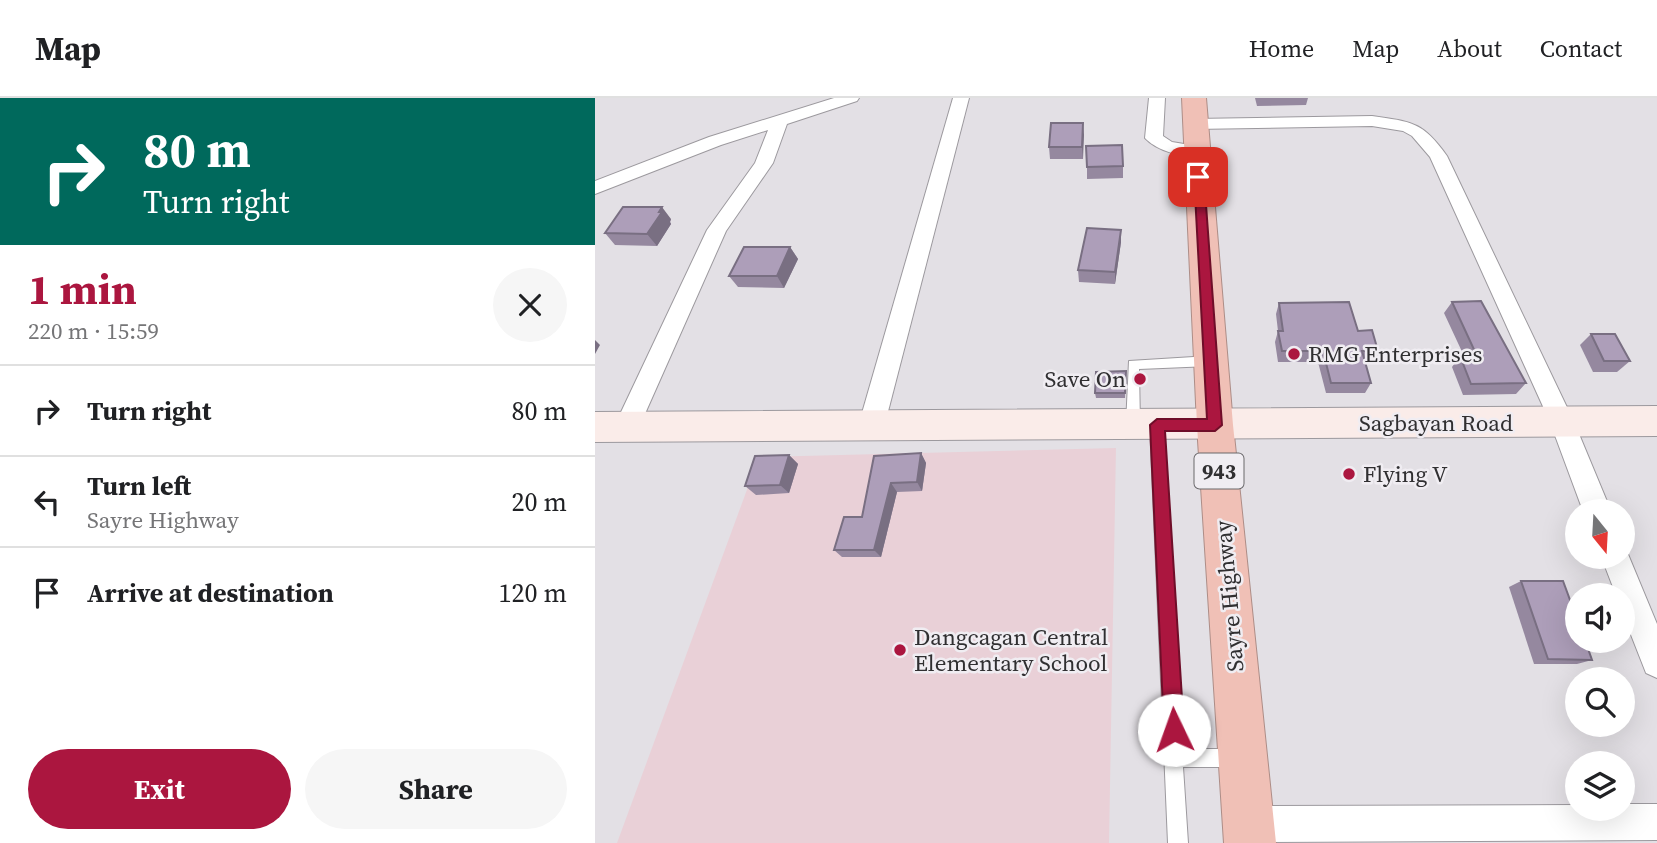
<!DOCTYPE html>
<meta charset="utf-8">
<style>
body{margin:0;font-family:"Source Serif 4",serif;background:#f6f6f6;color:#202124;height:100vh;display:flex;flex-direction:column;font-size:26px;white-space:nowrap}
*{box-sizing:border-box;margin:0}
p{font-size:23px;color:#757577}
.icon{flex:none;width:38px;height:38px;fill:none;stroke:currentColor;stroke-width:2;stroke-linecap:round;stroke-linejoin:round}
.map{position:relative;flex:1;overflow:hidden}
.sheet{display:flex;flex-direction:column;background:#fff;width:595px}
.sheet>*{flex:none}
.guide{background:#00695c;color:#fff;overflow:hidden}
.needle{width:46px;rotate:162deg}
.buttons{position:absolute;left:970px;top:401px;display:grid;gap:14px}
.buttons a{display:grid;place-items:center;width:70px;height:70px;border-radius:50%;background:#fff;box-shadow:0 7px 28px #0002;font-size:35px}
.pin{position:absolute;display:grid;place-items:center;width:60px;height:60px;color:#fff;margin:-30px;border-radius:14px;box-shadow:0 4px 10px #0006}
.me{position:absolute;width:77px;margin:-38px;rotate:357deg;stroke-linejoin:round;filter:drop-shadow(0 0 5px #0008)}
.turn{display:flex;align-items:center;gap:24px;height:147px;padding:0 28px;font-size:32px}
.turn .icon{width:91px;height:91px;stroke-width:2.5}
.turn b{display:block;font-size:49px;line-height:60px}
.round{display:grid;place-items:center;flex:none;width:74px;height:74px;border-radius:37px;background:#f6f6f6}
.summary{display:flex;align-items:center;justify-content:space-between;height:119px;padding:0 28px}
h1{font-size:42px;font-weight:700;line-height:52px;color:#ab163f}
.action{display:flex;gap:14px;margin-top:auto;padding:14px 28px}
.action a{flex:1;height:80px;border-radius:42px;background:#ab163f;color:#fff;font-size:28px;font-weight:700;line-height:80px;text-align:center}
.action a+a{background:#f6f6f6;color:#202124}
ul{padding:0;list-style:none}
li{display:flex;align-items:center;gap:21px;height:91px;padding:0 28px;border-top:2px solid #e0e0e0}
li div{flex:1}
li b{display:block;font-size:26px}
li em{font-style:normal}
header{display:flex;align-items:center;gap:42px;box-sizing:border-box;height:98px;padding:0 35px;background:#fff;border-bottom:2px solid #e0e0e0}
header strong{font-size:33px}
nav{display:flex;gap:38px;margin-inline-start:auto;font-size:24px}
main{display:flex;flex:1;min-height:0}
.map>svg:first-child{display:block}
</style>
<header>
<strong>Map</strong>
<nav><a>Home</a><a>Map</a><a>About</a><a>Contact</a></nav>
</header>
<main>
<section class="sheet">
<div class="guide">
<div class="turn"><svg class="icon" aria-label="right" viewBox="0 0 24 24"><path d="M7 20v-9h11M14 6l5 5-5 5"/></svg><div><b>80 m</b>Turn right</div></div>
</div>
<div class="summary"><div><h1>1 min</h1><p>220 m · 15:59</p></div><a class="round"><svg class="icon" aria-label="close" viewBox="0 0 24 24"><path d="M6 6l12 12M18 6L6 18"/></svg></a></div>
<ul>
<li><svg class="icon" aria-label="right" viewBox="0 0 24 24"><path d="M7 20v-9h11M14 6l5 5-5 5"/></svg><div><b>Turn right</b></div><em>80 m</em></li>
<li><svg class="icon" aria-label="left" viewBox="0 0 24 24"><path d="M17 20v-9H6M10 6l-5 5 5 5"/></svg><div><b>Turn left</b><p>Sayre Highway</p></div><em>20 m</em></li>
<li><svg class="icon" aria-label="arrive" viewBox="0 0 24 24"><path d="M6 21V4h12l-3 4 3 4H6"/></svg><div><b>Arrive at destination</b></div><em>120 m</em></li>
</ul>
<div class="action"><a>Exit</a><a>Share</a></div>
</section>
<div class="map">
<svg width="1062" height="745" viewBox="0 0 1062 745">
<rect width="100%" height="100%" fill="#e3e0e5"/>
<polygon fill="#e9d0d7" points="521,350 514,745 22,745 164,359"/>
<g fill="none" stroke-linecap="round" stroke-linejoin="round">
<defs>
<g id="lane">
<polygon points="615,258 621,263 615,268 544,271 545,327 543,331 533,331 531,327 534,263"/>
<polygon points="562,321 567,323 569,327 587,651 643,651 649,654 652,660 649,666 643,669 588,669 593,745 573,745 555,327 557,323"/>
</g>
<g id="street">
<polygon points="239,0 264,0 262,3 192,26 178,65 131,133 41,336 32,339 23,336 19,329 112,132 160,65 173,32 126,47 0,96 0,83 114,39"/>
<polygon points="358,0 374,0 289,329 285,336 276,339 267,336 263,329"/>
<path d="M 554,0 L 570,0 L 568,38 L 577,44 L 607,49 L 610,53 L 607,57 C 590,61 562,53 550,40 Z"/>
<path d="M 777,18 C 817,24 827,23 852,58 L 979,324 L 1016,413 L 988,413 L 955,324 L 835,59 L 817,38 L 808,33 L 777,28 L 599,31 L 590,26 L 599,21 Z"/>
<polygon points="1027,447 1030,449 1062,526 1062,580 1051,575 1027,514 1027,497 1021,497 1006,458 1027,458"/>
<polygon points="1027,706 1062,706 1062,742 653,744 640,739 635,726 640,713 653,708 982,707 982,710 1027,710"/>
</g>
<polygon id="secondary" points="1062,308 1062,338 0,344 0,314"/>
<polygon id="highway" points="587,0 611,0 638,327 681,745 629,745 602,327"/>
</defs>
<use href="#lane" stroke="#9c999e" stroke-width="2"/>
<use href="#street" stroke="#9c999e" stroke-width="2"/>
<use href="#secondary" stroke="#9c999e" stroke-width="2"/>
<use href="#highway" stroke="#ad8d87" stroke-width="2"/>
<use href="#lane" fill="#fff" fill-rule="evenodd"/>
<use href="#street" fill="#fff" fill-rule="evenodd"/>
<use href="#secondary" fill="#faece9" fill-rule="evenodd"/>
<use href="#highway" fill="#f0c0b6" fill-rule="evenodd"/>
</g>
<g fill="#95889f">
<polygon points="660,0 713,0 711,7 662,8"/>
<polygon points="488,25 488,61 455,61 454,49"/>
<polygon points="528,68 528,80 492,81 492,69"/>
<polygon points="76,121 75,124 76,126 62,148 20,147 10,135"/>
<polygon points="526,132 526,144 520,186 484,184 483,172"/>
<polygon points="195,149 203,161 189,190 143,189 134,178"/>
<polygon points="857,204 931,285 921,296 868,297 857,269 865,258 869,258 849,215"/>
<polygon points="684,205 763,233 783,253 777,264 770,264 776,285 770,295 731,295 723,264 683,264 680,244 683,233 681,216"/>
<polygon points="996,236 1035,263 1022,274 998,274 985,247"/>
<polygon points="531,273 530,300 501,300 500,295"/>
<polygon points="326,355 331,365 327,393 302,394 286,459 247,459 239,452 267,419 279,358"/>
<polygon points="194,357 203,366 194,395 161,397 150,388"/>
<polygon points="926,483 997,562 982,566 939,566 914,489"/>
</g>
<g fill="#796f82">
<polygon points="488,25 489,37 488,61 487,49"/>
<polygon points="67,109 76,121 75,124 76,126 62,148 52,136"/>
<polygon points="526,132 526,144 520,186 520,174"/>
<polygon points="195,149 203,161 189,190 182,178"/>
<polygon points="0,242 5,247 0,256"/>
<polygon points="326,355 331,365 327,393 322,384"/>
<polygon points="194,357 203,366 194,395 185,387"/>
<polygon points="296,385 302,394 286,459 279,452"/>
</g>
<g fill="#ad9eb9" stroke="#796f82" stroke-width="2">
<polygon points="456,25 488,25 487,49 454,49"/>
<polygon points="527,47 528,68 492,69 491,48"/>
<polygon points="28,109 67,109 64,114 67,114 52,136 10,135"/>
<polygon points="492,130 526,132 520,174 483,172"/>
<polygon points="149,149 195,149 182,178 134,178"/>
<polygon points="886,203 931,285 876,286 865,258 882,258 857,204"/>
<polygon points="754,204 763,233 777,232 783,253 767,253 776,285 736,285 728,253 687,253 683,233 688,233 684,205"/>
<polygon points="996,236 1020,236 1035,263 1009,263"/>
<polygon points="531,273 530,295 500,295 501,274"/>
<polygon points="326,355 322,384 296,385 279,452 239,452 249,419 267,419 279,358"/>
<polygon points="194,357 185,387 150,388 160,358"/>
<polygon points="926,483 968,483 982,521 982,542 990,542 997,562 953,561"/>
</g>
<polygon fill="#ab163f" stroke="#6f0e29" stroke-width="2" points="599,77 609,79 627,327 620,333 570,333 589,632 586,639 579,642 572,639 569,632 555,327 562,321 612,321"/>
<g fill="#ab163f" stroke="#f0edf2" stroke-width="2.5">
<circle cx="699" cy="256" r="7"/>
<circle cx="545" cy="281" r="7"/>
<circle cx="754" cy="376" r="7"/>
<circle cx="305" cy="552" r="7"/>
</g>
<g text-anchor="middle" dominant-baseline="central" stroke-width="5" stroke-linejoin="round" paint-order="stroke">
<rect fill="#f0edf2" stroke="#6a686b" stroke-width="2" x="599.5" y="355.5" width="49" height="35" rx="5"/>
<g font-size="21" font-weight="bold" fill="#302f31">
<text x="624" y="373">943</text>
</g>
<g font-size="23" fill="#302f31" stroke="#f0edf2" text-anchor="start">
<text x="713" y="256">RMG Enterprises</text>
<text x="531" y="281" text-anchor="end">Save On</text>
<text x="768" y="376">Flying V</text>
<text x="319" y="539">Dangcagan Central<tspan x="319" dy="26">Elementary School</tspan></text>
</g>
<g font-size="23" fill="#302f31" stroke="#f0edf2">
<text x="841" y="325">Sagbayan Road</text>
<text transform="translate(634 498) rotate(-95)">Sayre Highway</text>
</g>
</g>
</svg>
<div class="buttons">
<a><svg class="needle" viewBox="-14 -14 28 28"><path d="M0-13l5 13h-10z" fill="#e53935"/><path d="M0 13l5-13h-10z" fill="#757577"/></svg></a>
<a><svg class="icon" aria-label="sound" viewBox="0 0 24 24"><path d="M4 9h4l5-4v14l-5-4H4zM17 9q2 3 0 6"/></svg></a>
<a><svg class="icon" aria-label="search" viewBox="0 0 24 24"><circle cx="10" cy="10" r="6"/><path d="M15 15l6 6"/></svg></a>
<a><svg class="icon" aria-label="layers" viewBox="0 0 24 24"><path d="M12 4l9 5-9 5-9-5zM3 14l9 5 9-5"/></svg></a>
</div>
<div class="pin" style="left:603px;top:79px;background:#d93025"><svg class="icon" aria-label="arrive" viewBox="0 0 24 24"><path d="M6 21V4h12l-3 4 3 4H6"/></svg></div>
<svg class="me" style="left:579px;top:632px" viewBox="-20 -20 40 40"><circle r="19" fill="#fff"/><path d="M0-13L10 11 0 6-10 11z" fill="#ab163f"/></svg>
</div>
</main>
